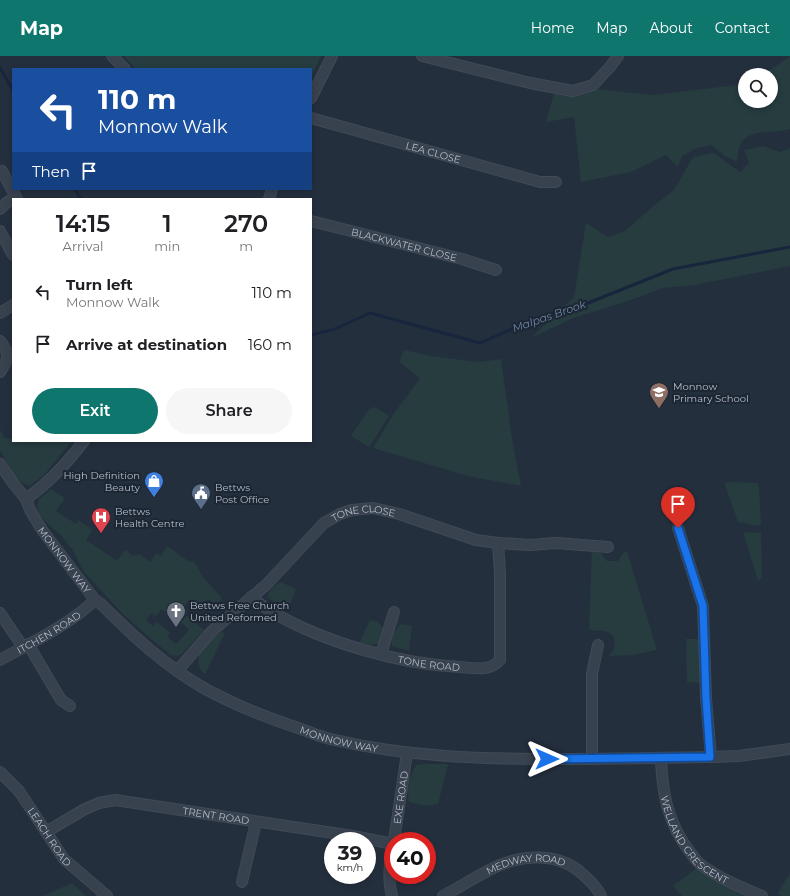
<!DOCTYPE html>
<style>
body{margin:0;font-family:Montserrat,sans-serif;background:#f6f6f6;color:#202124;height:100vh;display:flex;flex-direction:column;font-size:15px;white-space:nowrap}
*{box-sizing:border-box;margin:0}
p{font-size:13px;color:#757577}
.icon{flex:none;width:22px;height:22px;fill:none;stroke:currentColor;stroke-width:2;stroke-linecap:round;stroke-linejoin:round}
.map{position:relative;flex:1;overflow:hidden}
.side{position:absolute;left:12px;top:142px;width:300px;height:244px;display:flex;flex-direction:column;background:#fff;border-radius:0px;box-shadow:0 2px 6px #0003}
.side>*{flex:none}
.top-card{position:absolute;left:12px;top:12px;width:300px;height:122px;border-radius:0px;box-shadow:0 2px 6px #0003;background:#1a4fa0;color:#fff;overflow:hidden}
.controls{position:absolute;left:738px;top:12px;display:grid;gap:8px}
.controls a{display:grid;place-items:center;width:40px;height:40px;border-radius:50%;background:#fff;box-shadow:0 2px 6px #0003;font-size:20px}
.speed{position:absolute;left:324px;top:776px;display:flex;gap:8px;font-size:20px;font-weight:700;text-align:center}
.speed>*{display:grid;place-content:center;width:52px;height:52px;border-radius:50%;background:#fff;box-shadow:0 2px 6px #0003;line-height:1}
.speed small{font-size:10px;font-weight:400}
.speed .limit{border:6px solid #d22;background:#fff;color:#111}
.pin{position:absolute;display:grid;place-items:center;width:34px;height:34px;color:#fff;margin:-41px -17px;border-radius:50% 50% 50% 0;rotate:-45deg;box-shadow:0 0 4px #0007}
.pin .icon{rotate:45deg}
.me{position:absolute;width:44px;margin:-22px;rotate:90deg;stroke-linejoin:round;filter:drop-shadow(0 0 3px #0008)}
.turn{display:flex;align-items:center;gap:14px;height:84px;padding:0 20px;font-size:18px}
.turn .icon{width:52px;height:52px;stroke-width:2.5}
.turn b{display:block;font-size:28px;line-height:34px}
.then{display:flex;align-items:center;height:38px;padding:0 20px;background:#0003;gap:8px;font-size:15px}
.eta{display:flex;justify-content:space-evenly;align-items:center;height:68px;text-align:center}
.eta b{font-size:24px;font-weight:600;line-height:28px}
.action{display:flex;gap:8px;margin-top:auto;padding:8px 20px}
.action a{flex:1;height:46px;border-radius:24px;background:#0f766e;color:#fff;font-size:16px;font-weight:600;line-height:46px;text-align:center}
.action a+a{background:#f6f6f6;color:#202124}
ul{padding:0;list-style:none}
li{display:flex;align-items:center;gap:12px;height:52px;padding:0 20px}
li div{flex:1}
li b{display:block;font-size:15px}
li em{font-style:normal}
header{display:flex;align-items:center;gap:24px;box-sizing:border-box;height:56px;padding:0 20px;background:#0f766e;color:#fff}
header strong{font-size:19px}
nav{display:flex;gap:22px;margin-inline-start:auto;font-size:14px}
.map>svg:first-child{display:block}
</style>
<header>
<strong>Map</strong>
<nav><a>Home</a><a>Map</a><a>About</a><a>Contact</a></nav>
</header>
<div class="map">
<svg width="790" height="840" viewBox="0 0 790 840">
<rect width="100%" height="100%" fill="#242f3e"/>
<g fill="#263c3f">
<polygon points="124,0 321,0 311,21 311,13 136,13"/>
<path d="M 790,0 L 790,73 C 763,80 739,68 737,106 L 725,100 L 711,89 L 697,92 L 682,100 L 678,111 L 666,99 L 631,116 L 581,126 L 574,61 L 546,66 L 554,37 L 581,39 L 596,33 L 653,39 L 745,28 L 745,45 L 771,45 L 771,19 L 763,19 Z"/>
<polygon points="763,90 780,96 790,92 790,210 694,229 663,232 628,245 573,262 531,282 574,241 586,167 608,181 625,175 651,152 674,134 693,101 714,97 740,116 749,107 744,94"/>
<polygon points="404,294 431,300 479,306 501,303 513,389 521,430 468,420 373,392 393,359 420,322 399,306"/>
<polygon points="375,351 389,360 369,391 351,380 369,353"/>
<polygon points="0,375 5,382 11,383 13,381 13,385 72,385 43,420 29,430 22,427 14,419 0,394"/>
<polygon points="727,426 757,427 759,430 761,467 759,470 738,466 725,429"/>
<polygon points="51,433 65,442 56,455 76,468 78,464 93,474 86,484 117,505 125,494 133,500 139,498 150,506 156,497 161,500 167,490 188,505 194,506 197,510 203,521 222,542 217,550 208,543 201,552 190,543 181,554 182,556 174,564 162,553 155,560 152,557 146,564 153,570 157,566 170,577 167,581 176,588 189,574 181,566 187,560 204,574 182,598 177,600 171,599 156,587 124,559 84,516 73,495 62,480 46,466 39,457 37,450 39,443"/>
<polygon points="743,476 761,477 762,522 758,525"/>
<path d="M 592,490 L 598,494 L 607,505 L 618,505 L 624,496 L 627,495 L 657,594 L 633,599 L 609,600 C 617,592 618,578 604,575 C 599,574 595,576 589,573 Z"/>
<path d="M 281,526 L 296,533 L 288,554 L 276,548 L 267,541 C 270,534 274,529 281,526 Z"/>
<polygon points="370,564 378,566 383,572 378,588 372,589 359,587"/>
<path d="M 401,568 L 412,570 L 409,595 L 392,590 C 391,581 394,574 401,568 Z"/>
<path d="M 220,576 L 225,577 L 205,618 C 187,602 208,588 220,576 Z"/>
<polygon points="686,583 701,583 702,627 687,626"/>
<path d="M 423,708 L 448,708 L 438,748 L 425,750 L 409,746 C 406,735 410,718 416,709 Z"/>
<polygon points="697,812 705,818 747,840 682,840 673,830"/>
<polygon points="790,817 790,840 782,840 777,838"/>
<polygon points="72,827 86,840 43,840"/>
</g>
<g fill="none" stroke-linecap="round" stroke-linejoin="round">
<g stroke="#17263c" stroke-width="3">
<polyline points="0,12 13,34"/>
<polyline points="74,133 81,143"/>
<polyline points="311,279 335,273 370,257 480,287 528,266 588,247 673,213 790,191"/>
</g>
<defs>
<g id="minor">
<polyline points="112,0 125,13"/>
<polyline points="422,0 530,27 573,35 593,29 610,11 618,0"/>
<polyline points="311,42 332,0"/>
<path id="s1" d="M 311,62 L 540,126 L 556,126"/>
<polyline points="2,115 17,143"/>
<polyline points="269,143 272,133"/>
<polyline points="0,153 6,147 16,141"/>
<path id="s2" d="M 311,165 L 462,203 L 496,214"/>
<polyline points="0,175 13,199"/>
<polyline points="0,257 13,249"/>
<path d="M 0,285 C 10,297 9,303 0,316"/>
<path id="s3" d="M 0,408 L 13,427 L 26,443 L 30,454 L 42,474 L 95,544 L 101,548 C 132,579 164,609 202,631 C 232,648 265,661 298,672 C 310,676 323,682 335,684 C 408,701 482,703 557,703 C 608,703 659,702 711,701 L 739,700 L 790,693"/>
<path d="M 26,443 C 49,427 67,407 84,385"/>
<polyline points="678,472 703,550 706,642 711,701"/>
<path id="s4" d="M 251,541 C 259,547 266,553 274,557 C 326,587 400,608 460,611 C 475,612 489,616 500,604 L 500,517 L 498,487"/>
<polyline points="0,557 23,591"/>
<polyline points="28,588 61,644 70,650"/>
<polyline points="381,598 394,556"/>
<path id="s5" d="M 0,604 C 31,587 69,569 95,544"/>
<path id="s6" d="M 177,615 L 212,575 L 266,529 L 324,467 L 340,458 L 352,454 L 373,452 L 399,458 L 476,484 L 498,487 L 530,489 L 556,487 L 608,491"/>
<path id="s7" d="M 661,702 C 662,737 668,768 690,796 C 693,800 696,805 700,808 C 719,822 740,831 762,840"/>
<polyline points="592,703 592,618 598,589"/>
<path id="s8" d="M 0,716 L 19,735 L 64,803 L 107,840"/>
<path id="s9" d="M 46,776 L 85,753 L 99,747 L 115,744 L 353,780 L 393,788"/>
<path id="s10" d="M 394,785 L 407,697"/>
<polyline points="242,826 256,766"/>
<path d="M 392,840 C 387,823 390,806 393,788"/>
<path id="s11" d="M 443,840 C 462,830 481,817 500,809 C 524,799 557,797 579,815 C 587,822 596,829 601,840"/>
</g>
</defs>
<use href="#minor" stroke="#414a57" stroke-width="12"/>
<use href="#minor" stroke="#38414e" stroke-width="10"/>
</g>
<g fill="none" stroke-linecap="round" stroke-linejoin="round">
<defs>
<polyline id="route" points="547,703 710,701 706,642 703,550 678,472"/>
</defs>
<use href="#route" stroke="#114b97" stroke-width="10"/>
<use href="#route" stroke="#1a73e8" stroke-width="7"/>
</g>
<defs>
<symbol id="school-pin" viewBox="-11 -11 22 30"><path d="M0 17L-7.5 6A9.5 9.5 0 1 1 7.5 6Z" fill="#8d6e63" stroke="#1d2633"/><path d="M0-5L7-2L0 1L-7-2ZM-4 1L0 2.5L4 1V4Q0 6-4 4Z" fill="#fff"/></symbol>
<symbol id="shop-pin" viewBox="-11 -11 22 30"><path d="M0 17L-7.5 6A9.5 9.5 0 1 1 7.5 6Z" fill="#3f7fe0" stroke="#1d2633"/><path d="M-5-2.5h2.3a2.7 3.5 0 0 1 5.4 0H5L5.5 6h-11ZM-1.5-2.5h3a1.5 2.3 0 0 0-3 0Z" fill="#fff"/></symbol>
<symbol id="civic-pin" viewBox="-11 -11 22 30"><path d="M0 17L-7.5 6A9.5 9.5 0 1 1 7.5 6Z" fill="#5c6f8a" stroke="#1d2633"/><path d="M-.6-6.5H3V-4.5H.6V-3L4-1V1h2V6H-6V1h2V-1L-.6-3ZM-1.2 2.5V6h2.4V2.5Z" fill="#fff"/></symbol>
<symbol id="hospital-pin" viewBox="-11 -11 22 30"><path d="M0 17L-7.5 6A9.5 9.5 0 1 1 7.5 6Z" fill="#e0444e" stroke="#1d2633"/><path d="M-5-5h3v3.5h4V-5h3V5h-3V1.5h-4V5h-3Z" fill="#fff"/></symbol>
<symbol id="church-pin" viewBox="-11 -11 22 30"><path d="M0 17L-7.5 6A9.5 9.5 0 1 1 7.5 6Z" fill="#6b7280" stroke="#1d2633"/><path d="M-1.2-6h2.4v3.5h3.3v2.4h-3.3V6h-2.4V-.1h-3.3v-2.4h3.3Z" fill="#fff"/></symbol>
</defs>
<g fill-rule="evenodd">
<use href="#school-pin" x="648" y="325" width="22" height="30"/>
<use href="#shop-pin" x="143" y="414" width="22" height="30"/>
<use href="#civic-pin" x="190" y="426" width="22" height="30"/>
<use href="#hospital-pin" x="90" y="450" width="22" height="30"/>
<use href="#church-pin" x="165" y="544" width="22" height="30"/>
</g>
<g text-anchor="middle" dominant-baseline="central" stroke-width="4" stroke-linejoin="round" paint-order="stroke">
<g font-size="10" fill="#b4bcc9" stroke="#1d2633">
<text stroke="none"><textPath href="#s1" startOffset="127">LEA CLOSE</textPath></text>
<text stroke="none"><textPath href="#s2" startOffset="96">BLACKWATER CLOSE</textPath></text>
<text stroke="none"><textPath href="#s6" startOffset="251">TONE CLOSE</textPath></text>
<text stroke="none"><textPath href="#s3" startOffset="116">MONNOW WAY</textPath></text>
<text stroke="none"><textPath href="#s5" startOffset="56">ITCHEN ROAD</textPath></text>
<text stroke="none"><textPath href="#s4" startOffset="192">TONE ROAD</textPath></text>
<text stroke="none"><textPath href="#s3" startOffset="452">MONNOW WAY</textPath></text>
<text stroke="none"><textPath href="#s10" startOffset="44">EXE ROAD</textPath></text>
<text stroke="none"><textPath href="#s9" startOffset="179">TRENT ROAD</textPath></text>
<text stroke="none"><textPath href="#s8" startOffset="82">LEACH ROAD</textPath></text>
<text stroke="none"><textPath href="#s7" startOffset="93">WELLAND CRESCENT</textPath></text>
<text stroke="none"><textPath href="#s11" startOffset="91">MEDWAY ROAD</textPath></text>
</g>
<g font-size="10" fill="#b4bcc9" stroke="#1d2633" text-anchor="start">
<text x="673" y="330">Monnow<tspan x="673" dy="12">Primary School</tspan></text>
<text x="140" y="419" text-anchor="end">High Definition<tspan x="140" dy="12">Beauty</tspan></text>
<text x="215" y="431">Bettws<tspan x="215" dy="12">Post Office</tspan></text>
<text x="115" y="455">Bettws<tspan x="115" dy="12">Health Centre</tspan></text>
<text x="190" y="549">Bettws Free Church<tspan x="190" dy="12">United Reformed</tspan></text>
</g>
<g font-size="11" font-style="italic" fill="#6d86a8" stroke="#1d2633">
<text transform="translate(549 260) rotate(-19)">Malpas Brook</text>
</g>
</g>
</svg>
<div class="controls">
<a><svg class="icon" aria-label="search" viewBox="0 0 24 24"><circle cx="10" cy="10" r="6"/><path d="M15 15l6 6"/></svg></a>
</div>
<div class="speed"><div>39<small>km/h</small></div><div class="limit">40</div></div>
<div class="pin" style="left:678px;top:472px;background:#d93025"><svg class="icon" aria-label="arrive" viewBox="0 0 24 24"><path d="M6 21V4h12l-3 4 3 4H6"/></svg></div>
<svg class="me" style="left:547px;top:703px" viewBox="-20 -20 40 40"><path d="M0-17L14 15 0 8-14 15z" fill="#1a73e8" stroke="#fff" stroke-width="4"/></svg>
<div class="top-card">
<div class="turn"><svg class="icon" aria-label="left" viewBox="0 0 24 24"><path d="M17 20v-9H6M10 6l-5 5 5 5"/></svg><div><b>110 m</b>Monnow Walk</div></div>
<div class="then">Then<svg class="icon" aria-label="arrive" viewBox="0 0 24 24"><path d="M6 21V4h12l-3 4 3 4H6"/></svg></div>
</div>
<section class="side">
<div class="eta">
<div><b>14:15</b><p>Arrival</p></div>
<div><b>1</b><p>min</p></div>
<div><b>270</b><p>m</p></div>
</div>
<ul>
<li><svg class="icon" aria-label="left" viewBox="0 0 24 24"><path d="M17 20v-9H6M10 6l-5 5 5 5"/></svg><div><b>Turn left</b><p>Monnow Walk</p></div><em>110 m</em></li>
<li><svg class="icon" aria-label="arrive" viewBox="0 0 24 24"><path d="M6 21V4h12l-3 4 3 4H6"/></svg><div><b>Arrive at destination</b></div><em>160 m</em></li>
</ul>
<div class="action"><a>Exit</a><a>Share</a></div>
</section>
</div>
